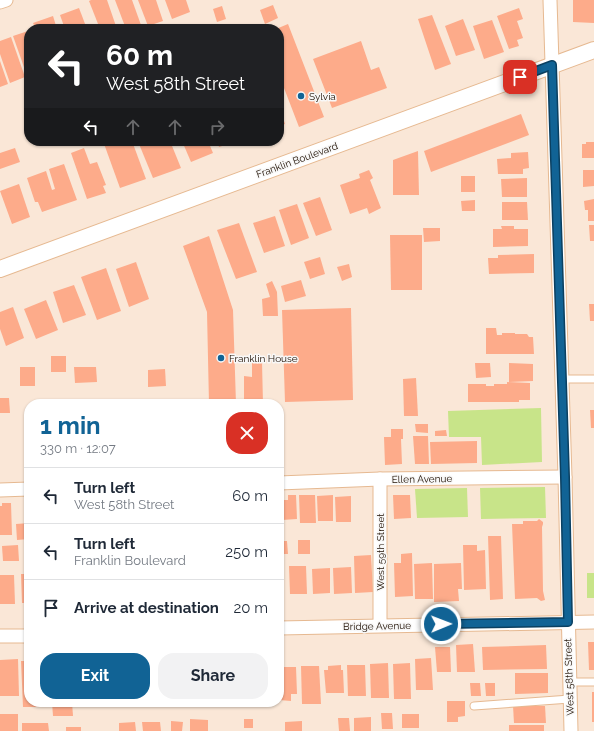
<!DOCTYPE html>
<meta charset="utf-8">
<style>
body{margin:0;font-family:Raleway,sans-serif;background:#f2f2f3;color:#1f2937;height:100vh;display:flex;flex-direction:column;font-size:15px;white-space:nowrap}
*{box-sizing:border-box;margin:0}
p{font-size:13px;color:#747a83}
.icon{flex:none;width:22px;height:22px;fill:none;stroke:currentColor;stroke-width:2;stroke-linecap:round;stroke-linejoin:round}
.map{position:relative;flex:1;overflow:hidden}
.drawer{position:absolute;left:24px;top:399px;width:260px;height:308px;display:flex;flex-direction:column;background:#fff;border-radius:16px;box-shadow:0 1px 3px #0004}
.drawer>*{flex:none}
.guide{position:absolute;left:24px;top:24px;width:260px;height:122px;border-radius:16px;box-shadow:0 1px 3px #0004;background:#202124;color:#fff;overflow:hidden}
.pin{position:absolute;display:grid;place-items:center;width:34px;height:34px;color:#fff;margin:-17px;border-radius:8px;box-shadow:0 2px 6px #0006}
.me{position:absolute;width:44px;margin:-22px;rotate:89deg;stroke-linejoin:round;filter:drop-shadow(0 0 3px #0008)}
.turn{display:flex;align-items:center;gap:14px;height:84px;padding:0 16px;font-size:18px}
.turn .icon{width:52px;height:52px;stroke-width:2.5}
.turn b{display:block;font-size:28px;line-height:34px}
.lanes{display:flex;align-items:center;height:38px;padding:0 16px;background:#0003;justify-content:center;gap:20px;direction:ltr}
.lanes .off{opacity:.35}
.round{display:grid;place-items:center;flex:none;width:42px;height:42px;border-radius:16px;background:#f2f2f3}
.overview{display:flex;align-items:center;justify-content:space-between;height:68px;padding:0 16px}
h1{font-size:24px;font-weight:700;line-height:30px;color:#116395}
.cta{display:flex;gap:8px;margin-top:auto;padding:8px 16px}
.cta a{flex:1;height:46px;border-radius:16px;background:#116395;color:#fff;font-size:16px;font-weight:700;line-height:46px;text-align:center}
.cta a+a{background:#f2f2f3;color:#1f2937}
ul{padding:0;list-style:none}
li{display:flex;align-items:center;gap:12px;height:56px;padding:0 16px;border-top:1px solid #e0e1e3}
li div{flex:1}
li b{display:block;font-size:15px}
li em{font-style:normal}
.map>svg:first-child{display:block}
</style>
<div class="map">
<svg width="594" height="731" viewBox="0 0 594 731">
<rect width="100%" height="100%" fill="#fae7d7"/>
<g fill="#c8e489">
<polygon points="541,408 542,462 482,465 481,437 449,437 448,411"/>
<polygon points="545,487 546,518 481,519 480,488"/>
<polygon points="467,488 468,517 417,518 415,489"/>
<rect x="587" y="573" width="7" height="25"/>
</g>
<g fill="#fdab8a">
<polygon points="91,0 107,0 117,29 100,29 89,1"/>
<polygon points="115,0 132,0 141,25 126,29"/>
<polygon points="138,0 156,0 163,21 148,26"/>
<polygon points="165,0 186,0 190,12 172,19"/>
<polygon points="573,0 594,0 594,23 573,22"/>
<polygon points="273,5 278,18 265,24 260,10"/>
<polygon points="222,6 226,19 217,22 213,9"/>
<polygon points="79,8 87,29 65,29 60,15"/>
<polygon points="519,8 523,19 517,21 523,38 517,40 519,46 509,49 497,16"/>
<polygon points="432,15 451,64 435,70 418,19"/>
<polygon points="53,16 57,29 36,29 33,23"/>
<polygon points="463,19 475,50 456,56 445,26"/>
<polygon points="492,20 504,52 484,59 473,26"/>
<polygon points="288,24 324,117 299,127 279,75 279,29 276,29"/>
<polygon points="28,31 29,35 29,69 25,70 13,36"/>
<polygon points="11,37 25,77 10,83 0,54 0,41"/>
<polygon points="361,41 371,70 379,67 387,88 332,108 313,59"/>
<polygon points="0,61 8,84 0,87"/>
<polygon points="279,105 285,124 280,126 281,131 279,132"/>
<polygon points="521,114 529,135 431,172 424,151"/>
<polygon points="103,141 132,141 146,179 120,188"/>
<polygon points="147,141 170,141 181,168 153,178 139,144"/>
<polygon points="182,141 208,141 213,153 191,162"/>
<polygon points="217,141 238,141 219,147"/>
<polygon points="586,142 594,142 594,158 582,158 582,144 586,144"/>
<polygon points="15,148 20,162 0,169 0,153"/>
<polygon points="84,148 90,164 97,162 106,185 103,186 106,193 87,199 71,153"/>
<polygon points="418,151 419,195 393,195 393,160"/>
<polygon points="528,152 529,168 523,169 523,174 498,174 497,159 511,158 511,153"/>
<polygon points="64,164 77,200 42,212 38,202 35,202 27,178 46,171 52,190 55,189 49,169"/>
<polygon points="369,170 373,178 370,180 381,208 369,214 367,208 350,214 340,185 360,178 359,174"/>
<polygon points="583,170 594,170 594,186 583,187"/>
<rect x="461" y="176" width="14" height="16"/>
<polygon points="527,178 527,197 502,197 501,179"/>
<polygon points="19,184 30,217 12,224 0,191"/>
<polygon points="320,197 332,230 316,236 303,203"/>
<polygon points="594,199 594,221 588,221 588,210 585,210 584,201"/>
<polygon points="475,200 475,211 462,211 461,201"/>
<polygon points="502,202 527,202 528,220 502,220"/>
<polygon points="297,204 309,238 291,245 279,210"/>
<polygon points="275,216 285,246 264,253 253,223"/>
<polygon points="239,223 257,272 236,279 217,230"/>
<polygon points="589,225 594,225 594,241 590,241"/>
<polygon points="501,226 514,226 514,229 528,229 528,246 493,247 493,229 502,229"/>
<polygon points="423,228 440,228 440,241 424,242"/>
<polygon points="390,235 422,235 422,290 391,290"/>
<polygon points="209,236 233,310 236,404 209,404 207,312 183,246"/>
<polygon points="534,254 534,273 489,274 488,258 498,258 498,255"/>
<polygon points="320,257 325,274 310,279 304,262"/>
<polygon points="136,262 149,299 129,307 116,269"/>
<polygon points="349,264 352,277 342,281 337,267"/>
<polygon points="106,268 121,311 97,320 81,277"/>
<polygon points="301,280 306,296 285,302 281,286"/>
<polygon points="272,281 277,292 278,316 263,316 262,299 270,297 266,284"/>
<polygon points="74,285 86,315 63,323 53,292"/>
<polygon points="46,300 58,330 36,339 24,309"/>
<polygon points="589,304 594,304 594,321 590,321"/>
<polygon points="13,307 24,338 6,346 0,329 0,312"/>
<polygon points="351,308 353,400 285,402 282,310"/>
<polygon points="486,328 496,328 497,335 502,335 502,333 515,333 515,334 527,334 529,337 533,337 534,354 486,354"/>
<rect x="51" y="356" width="15" height="16"/>
<polygon points="262,362 263,404 244,404 244,376 252,377 252,363"/>
<polygon points="475,363 490,363 491,377 476,378"/>
<polygon points="509,363 533,364 533,381 509,382"/>
<rect x="20" y="367" width="15" height="19"/>
<polygon points="74,367 96,367 97,382 75,383"/>
<polygon points="165,369 166,386 148,387 148,370"/>
<polygon points="416,378 418,416 404,416 403,379"/>
<polygon points="507,382 530,383 530,400 519,400 519,402 468,402 468,384 486,384 486,386 494,386 494,384 507,384"/>
<polygon points="0,398 9,398 10,413 0,413"/>
<polygon points="590,410 594,410 594,428 591,428"/>
<polygon points="415,424 428,424 428,433 416,432"/>
<polygon points="391,429 403,429 403,439 401,439 402,464 385,465 384,437 391,437"/>
<polygon points="446,430 447,436 435,436 435,431"/>
<polygon points="413,436 428,436 429,464 415,464"/>
<polygon points="477,441 477,463 431,464 430,442"/>
<polygon points="288,495 296,495 297,519 282,520 282,500 288,500"/>
<polygon points="299,495 315,495 316,523 300,523"/>
<polygon points="333,495 333,521 318,521 317,496"/>
<polygon points="393,495 410,495 411,518 394,519"/>
<polygon points="351,496 351,522 336,522 335,497"/>
<polygon points="2,503 11,503 12,535 0,535 0,506 2,506"/>
<polygon points="539,519 543,522 543,524 542,527 543,591 545,600 541,601 537,598 515,599 512,524 523,524 523,521 537,521"/>
<polygon points="29,523 29,539 17,540 16,524"/>
<polygon points="488,536 501,536 503,599 490,600"/>
<rect x="298" y="540" width="12" height="14"/>
<polygon points="279,541 287,541 288,554 279,554"/>
<polygon points="18,545 19,561 3,561 2,546"/>
<polygon points="463,545 477,545 477,551 485,550 486,589 464,590"/>
<polygon points="412,553 413,596 395,597 394,563 401,563 401,554"/>
<polygon points="371,555 373,592 355,593 354,556"/>
<polygon points="432,563 433,599 415,599 414,564"/>
<polygon points="461,563 462,589 458,589 459,601 434,602 434,564"/>
<polygon points="279,565 281,565 281,569 282,569 284,594 279,595"/>
<polygon points="289,566 306,566 307,594 290,594"/>
<polygon points="351,567 352,593 334,594 333,568"/>
<polygon points="330,568 330,593 313,594 312,569"/>
<polygon points="26,570 29,570 29,603 22,603 21,574 26,574"/>
<polygon points="0,575 14,575 15,604 0,604"/>
<polygon points="588,642 594,642 594,670 589,670"/>
<polygon points="473,644 475,672 457,672 456,645"/>
<polygon points="546,645 547,669 483,670 482,647"/>
<polygon points="435,647 450,647 451,672 437,672"/>
<polygon points="431,658 433,690 416,690 415,659"/>
<polygon points="18,659 19,696 0,696 0,660"/>
<polygon points="21,661 29,661 29,702 44,702 44,707 23,707"/>
<polygon points="388,663 389,698 371,698 370,664"/>
<polygon points="410,663 411,699 394,699 393,664"/>
<polygon points="341,665 341,670 343,670 344,693 326,693 324,670 328,670 328,666"/>
<polygon points="347,665 365,665 366,696 348,696"/>
<polygon points="301,666 319,666 321,704 302,704"/>
<polygon points="279,667 296,667 297,694 291,694 291,701 279,700"/>
<polygon points="515,673 548,673 548,693 515,694"/>
<polygon points="470,683 480,683 481,696 471,696"/>
<polygon points="485,683 495,683 495,696 486,696"/>
<rect x="592" y="692" width="2" height="30"/>
<polygon points="447,701 465,701 465,716 458,717 458,722 447,722"/>
<polygon points="52,702 72,702 73,716 53,716"/>
<polygon points="513,706 545,706 546,723 514,723"/>
<polygon points="381,713 392,713 393,729 382,729"/>
<rect x="0" y="714" width="18" height="17"/>
<rect x="402" y="714" width="17" height="14"/>
<polygon points="371,717 371,731 354,731 354,718"/>
<polygon points="338,718 349,718 350,731 339,731"/>
<polygon points="190,719 208,720 208,731 190,731"/>
<rect x="244" y="719" width="9" height="9"/>
<polygon points="171,721 183,722 182,731 171,731"/>
<polygon points="302,721 302,731 285,731 285,722"/>
<polygon points="135,722 136,731 119,731 119,723"/>
<polygon points="142,722 160,722 161,731 143,731"/>
<polygon points="22,723 48,723 49,731 22,731"/>
<rect x="509" y="725" width="35" height="6"/>
<rect x="66" y="727" width="15" height="4"/>
</g>
<g fill="none" stroke-linecap="round" stroke-linejoin="round">
<defs>
<g id="service">
<polyline points="562,379 594,379"/>
<polyline points="569,682 594,682"/>
<polyline points="474,706 570,699"/>
</g>
<g id="minor">
<polyline points="550,0 565,477 571,731"/>
<polyline points="0,2 6,0"/>
<polyline points="380,479 380,625"/>
<polyline points="279,483 380,479 565,477"/>
<polyline points="0,490 29,489"/>
<polyline points="279,628 594,622"/>
<polyline points="0,636 29,636"/>
</g>
<polyline id="tertiary" points="0,269 594,50"/>
</defs>
<use href="#service" stroke="#e6b991" stroke-width="9"/>
<use href="#minor" stroke="#e6b991" stroke-width="15"/>
<use href="#tertiary" stroke="#e6b991" stroke-width="18"/>
<use href="#service" stroke="#fff" stroke-width="7"/>
<use href="#minor" stroke="#fff" stroke-width="13"/>
<use href="#tertiary" stroke="#fff" stroke-width="16"/>
</g>
<g fill="none" stroke-linecap="round" stroke-linejoin="round">
<defs>
<polyline id="route" points="441,624 568,622 565,477 552,65 520,77"/>
</defs>
<use href="#route" stroke="#0b4061" stroke-width="10"/>
<use href="#route" stroke="#116395" stroke-width="7"/>
</g>
<g fill="#116395" stroke="#f8f8f8" stroke-width="1.5">
<circle cx="301" cy="96" r="4"/>
<circle cx="221" cy="358" r="4"/>
</g>
<g text-anchor="middle" dominant-baseline="central" stroke-width="3" stroke-linejoin="round" paint-order="stroke">
<g font-size="10" fill="#1e0f02" stroke="#f8f8f8" text-anchor="start">
<text x="309" y="96">Sylvia</text>
<text x="229" y="358">Franklin House</text>
</g>
<g font-size="10" fill="#1e0f02" stroke="#f8f8f8">
<text transform="translate(297 160) rotate(-20)">Franklin Boulevard</text>
<text transform="translate(422 479) rotate(-1)">Ellen Avenue</text>
<text transform="translate(380 552) rotate(-90)">West 59th Street</text>
<text transform="translate(377 626) rotate(-1)">Bridge Avenue</text>
<text transform="translate(569 677) rotate(-92)">West 58th Street</text>
</g>
</g>
</svg>
<div class="pin" style="left:520px;top:77px;background:#d93025"><svg class="icon" aria-label="arrive" viewBox="0 0 24 24"><path d="M6 21V4h12l-3 4 3 4H6"/></svg></div>
<svg class="me" style="left:441px;top:624px" viewBox="-20 -20 40 40"><circle r="17" fill="#116395" stroke="#fff" stroke-width="3"/><path d="M0-11L8 9 0 5-8 9z" fill="#fff"/></svg>
<div class="guide">
<div class="turn"><svg class="icon" aria-label="left" viewBox="0 0 24 24"><path d="M17 20v-9H6M10 6l-5 5 5 5"/></svg><div><b>60 m</b>West 58th Street</div></div>
<div class="lanes"><svg class="icon" aria-label="left" viewBox="0 0 24 24"><path d="M17 20v-9H6M10 6l-5 5 5 5"/></svg><svg class="icon off" aria-label="ahead" viewBox="0 0 24 24"><path d="M12 20V5M6 11l6-6 6 6"/></svg><svg class="icon off" aria-label="ahead" viewBox="0 0 24 24"><path d="M12 20V5M6 11l6-6 6 6"/></svg><svg class="icon off" aria-label="right" viewBox="0 0 24 24"><path d="M7 20v-9h11M14 6l5 5-5 5"/></svg></div>
</div>
<section class="drawer">
<div class="overview"><div><h1>1 min</h1><p>330 m · 12:07</p></div><a class="round" style="background:#d93025;color:#fff"><svg class="icon" aria-label="close" viewBox="0 0 24 24"><path d="M6 6l12 12M18 6L6 18"/></svg></a></div>
<ul>
<li><svg class="icon" aria-label="left" viewBox="0 0 24 24"><path d="M17 20v-9H6M10 6l-5 5 5 5"/></svg><div><b>Turn left</b><p>West 58th Street</p></div><em>60 m</em></li>
<li><svg class="icon" aria-label="left" viewBox="0 0 24 24"><path d="M17 20v-9H6M10 6l-5 5 5 5"/></svg><div><b>Turn left</b><p>Franklin Boulevard</p></div><em>250 m</em></li>
<li><svg class="icon" aria-label="arrive" viewBox="0 0 24 24"><path d="M6 21V4h12l-3 4 3 4H6"/></svg><div><b>Arrive at destination</b></div><em>20 m</em></li>
</ul>
<div class="cta"><a>Exit</a><a>Share</a></div>
</section>
</div>
